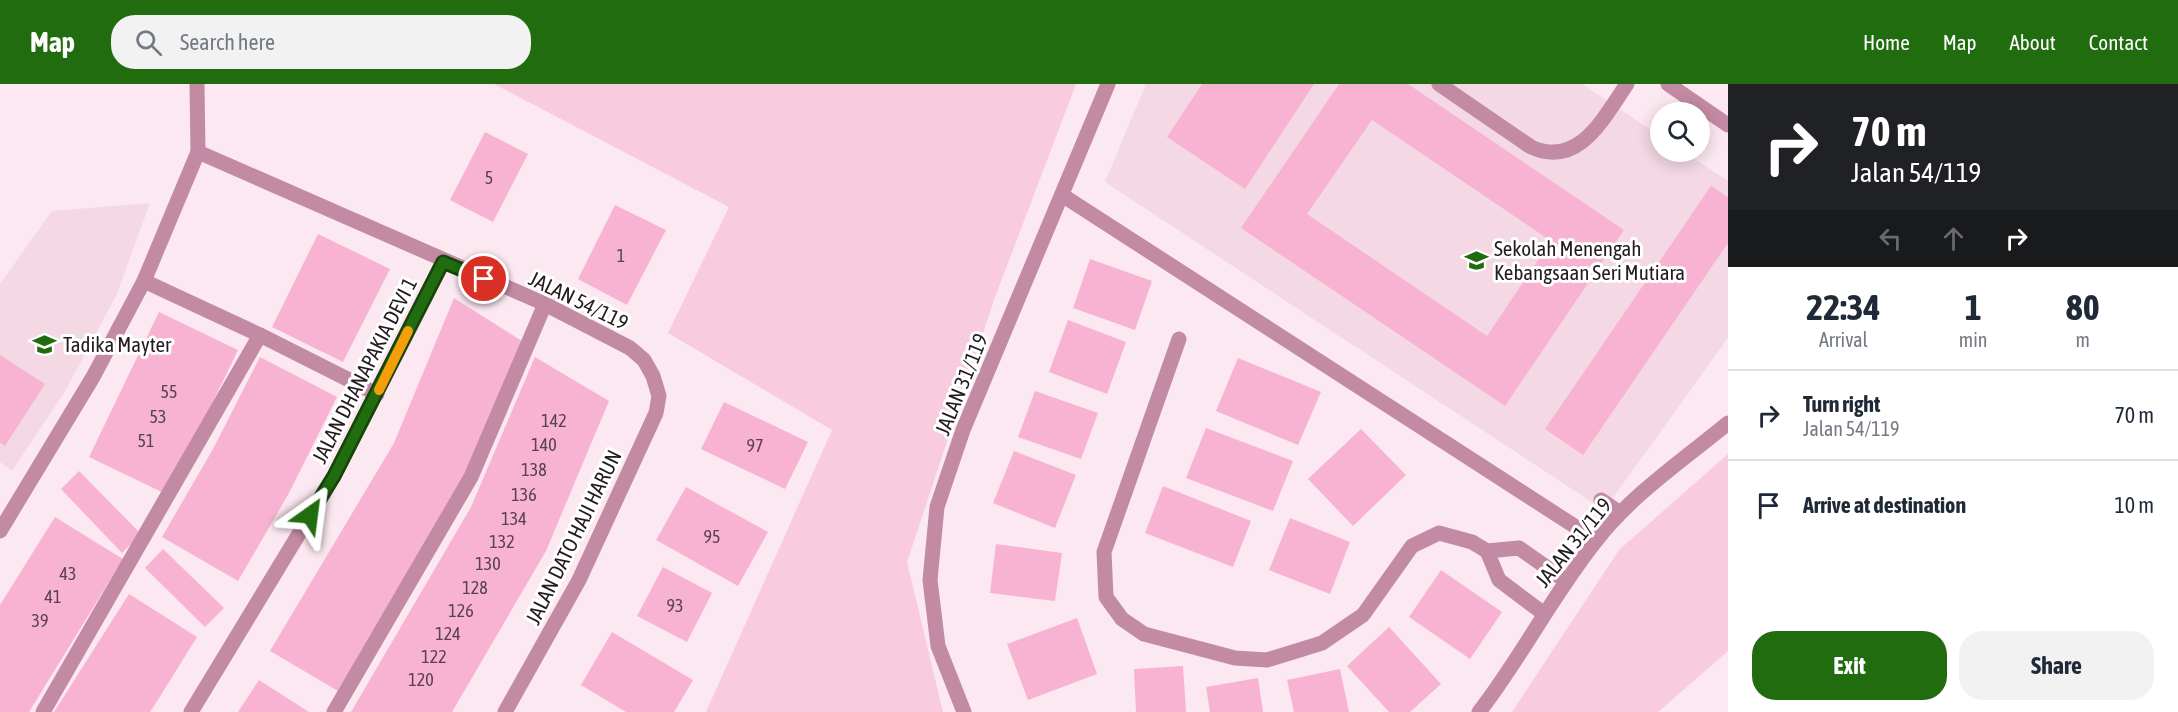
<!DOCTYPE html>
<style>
body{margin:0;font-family:"Asap Condensed",sans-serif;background:#f2f2f3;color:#1f2937;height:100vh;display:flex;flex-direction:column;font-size:22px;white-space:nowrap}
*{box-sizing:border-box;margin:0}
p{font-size:20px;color:#747a83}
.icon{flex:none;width:33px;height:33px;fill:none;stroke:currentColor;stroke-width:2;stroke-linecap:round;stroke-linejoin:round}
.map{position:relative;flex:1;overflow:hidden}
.details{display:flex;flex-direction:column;background:#fff;width:450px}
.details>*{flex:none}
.top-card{background:#202124;color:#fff;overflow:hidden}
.fabs{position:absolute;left:1650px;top:18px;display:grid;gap:12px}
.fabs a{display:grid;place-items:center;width:60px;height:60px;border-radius:50%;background:#fff;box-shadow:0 3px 15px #0003;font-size:30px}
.pin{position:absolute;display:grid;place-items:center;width:51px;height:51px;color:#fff;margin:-26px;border:3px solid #fff;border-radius:50%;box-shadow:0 2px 6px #0007}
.me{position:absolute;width:66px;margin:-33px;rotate:31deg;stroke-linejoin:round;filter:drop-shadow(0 0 4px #0008)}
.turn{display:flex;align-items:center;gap:21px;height:126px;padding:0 24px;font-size:27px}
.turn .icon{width:78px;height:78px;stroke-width:2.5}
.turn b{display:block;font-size:42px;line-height:51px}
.lanes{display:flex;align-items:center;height:57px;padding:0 24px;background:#0003;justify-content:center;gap:30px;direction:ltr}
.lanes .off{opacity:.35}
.eta{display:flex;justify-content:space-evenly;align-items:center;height:102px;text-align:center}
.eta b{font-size:36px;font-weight:700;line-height:42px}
.action{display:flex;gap:12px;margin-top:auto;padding:12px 24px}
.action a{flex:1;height:69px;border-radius:24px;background:#206c0e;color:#fff;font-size:24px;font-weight:700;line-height:69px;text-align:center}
.action a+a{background:#f2f2f3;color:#1f2937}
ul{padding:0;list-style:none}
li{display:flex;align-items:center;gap:18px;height:90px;padding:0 24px;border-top:2px solid #e0e1e3}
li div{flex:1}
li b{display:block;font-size:22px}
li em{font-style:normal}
header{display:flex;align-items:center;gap:36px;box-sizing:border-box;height:84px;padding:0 30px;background:#206c0e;color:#fff}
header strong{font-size:28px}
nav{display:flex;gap:33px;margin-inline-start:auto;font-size:21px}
.search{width:420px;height:54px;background:#f2f2f3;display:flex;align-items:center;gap:15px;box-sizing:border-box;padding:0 21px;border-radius:24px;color:#747a83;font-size:22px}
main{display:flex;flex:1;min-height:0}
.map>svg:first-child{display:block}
</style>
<header>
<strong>Map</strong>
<div class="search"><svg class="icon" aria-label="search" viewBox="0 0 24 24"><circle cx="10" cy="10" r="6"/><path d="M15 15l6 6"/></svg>Search here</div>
<nav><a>Home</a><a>Map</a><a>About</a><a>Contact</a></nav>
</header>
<main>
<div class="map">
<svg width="1728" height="628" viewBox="0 0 1728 628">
<rect width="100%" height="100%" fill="#fce8f0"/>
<g fill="#f4d8e4">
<polygon points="1146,0 1582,0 1660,52 1660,68 1684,68 1728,97 1728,254 1604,426 1105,98"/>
<polygon points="150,119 116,212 64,309 12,387 0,378 0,200 52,127"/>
</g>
<g fill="#f8cbde">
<polygon points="494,0 1076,0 994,216 907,478 943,628 706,628 832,346 668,249 729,123"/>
<polygon points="1728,370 1728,567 1658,628 1512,628 1619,466"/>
</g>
<g fill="#f8b3d2" fill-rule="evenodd">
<polygon points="1202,0 1314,0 1245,105 1167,53"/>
<path d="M 1339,0 L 1408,0 L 1624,146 L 1505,322 L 1241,144 ZM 1372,36 L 1551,157 L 1487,252 L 1307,130 Z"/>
<polygon points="485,48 528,70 493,138 450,116"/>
<polygon points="1711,102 1728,113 1728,159 1583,371 1545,345"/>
<polygon points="615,121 666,146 627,221 578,195"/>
<polygon points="318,150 390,185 343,278 272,243"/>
<polygon points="1090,175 1152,197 1135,246 1073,224"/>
<polygon points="454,214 522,257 462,400 338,607 270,567 394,359"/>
<polygon points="159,228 238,266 168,411 89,373"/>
<polygon points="1068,236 1126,258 1107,310 1049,288"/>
<polygon points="0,271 45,300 5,362 0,359"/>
<polygon points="260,273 337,313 289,409 238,497 162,453 213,365"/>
<polygon points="535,273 609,317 546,467 452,628 351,628 471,423"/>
<polygon points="1238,274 1321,308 1298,361 1216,327"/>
<polygon points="1035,307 1098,329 1081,375 1018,353"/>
<polygon points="724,318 808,358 785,405 701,365"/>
<polygon points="1206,344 1293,377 1273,427 1186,394"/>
<polygon points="1361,345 1406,391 1353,442 1308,395"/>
<polygon points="1014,367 1076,391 1055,444 993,419"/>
<polygon points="79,387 141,450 122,469 61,405"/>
<polygon points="1163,402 1251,437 1233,483 1145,449"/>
<polygon points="686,403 768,448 738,502 656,456"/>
<polygon points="55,433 123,475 29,628 0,628 0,521"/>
<polygon points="1290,434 1350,458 1330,510 1269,486"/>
<polygon points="996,460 1062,469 1055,517 990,509"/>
<polygon points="163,465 224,524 205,543 145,484"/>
<polygon points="663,483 712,509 687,558 637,532"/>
<polygon points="1441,486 1502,528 1470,575 1409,533"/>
<polygon points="129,510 197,553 154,622 150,628 54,628"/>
<polygon points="1077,534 1097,590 1028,616 1007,560"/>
<polygon points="1389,543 1441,600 1410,628 1389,628 1347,582"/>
<polygon points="612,548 693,596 674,628 626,628 581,601"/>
<polygon points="1183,582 1186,628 1136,628 1134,585"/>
<polygon points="1340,585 1349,628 1294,628 1287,596"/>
<polygon points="1258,594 1263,628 1210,628 1206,603"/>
<polygon points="259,596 309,628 238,628"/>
</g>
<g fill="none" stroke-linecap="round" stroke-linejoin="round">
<g stroke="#c38aa4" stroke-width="15">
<polyline points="197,0 198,68"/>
<path d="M 1439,0 L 1531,63 C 1579,85 1604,33 1627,0"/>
<polyline points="144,197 260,251 377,310"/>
<polyline points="1601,416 1620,429"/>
<polyline points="43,628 260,251"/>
<polyline points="334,628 471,393 545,220"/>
</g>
<g stroke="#c38aa4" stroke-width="15">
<polyline points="1668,0 1728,41"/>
<polyline points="1062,111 1596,456"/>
<polyline points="1179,255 1104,468 1106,513 1122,535 1144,550 1235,574 1267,576 1322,559 1363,531 1412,462 1439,449 1472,458 1487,467 1519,464 1566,497"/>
<polyline points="0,447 93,293 144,197 198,68 545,220 630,264 644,276 653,292 659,312 656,329 579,496 505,628"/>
<polyline points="1487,467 1499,496 1543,529"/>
<polyline points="191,628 334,392 443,178"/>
<polyline points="964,628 938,562 930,496 937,423 963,346 1108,0"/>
<path d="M 1479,628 C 1521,574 1552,512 1595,458 C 1631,411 1683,376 1728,339"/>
</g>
</g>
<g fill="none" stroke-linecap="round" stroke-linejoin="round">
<defs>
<polyline id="route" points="310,431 334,392 443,178 484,195"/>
</defs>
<use href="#route" stroke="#154609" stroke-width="15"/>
<use href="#route" stroke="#206c0e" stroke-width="10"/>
<polyline stroke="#f59e0b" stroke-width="10" points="379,306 408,247"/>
</g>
<defs>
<symbol id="school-bare" viewBox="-9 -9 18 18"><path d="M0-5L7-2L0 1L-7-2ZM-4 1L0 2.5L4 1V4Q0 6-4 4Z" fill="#206c0e" stroke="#fff" stroke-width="2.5" paint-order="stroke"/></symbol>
</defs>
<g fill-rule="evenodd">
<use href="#school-bare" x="1460" y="160" width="33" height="33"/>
<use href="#school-bare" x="28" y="244" width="33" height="33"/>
</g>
<g text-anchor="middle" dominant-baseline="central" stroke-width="6" stroke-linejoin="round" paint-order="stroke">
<g font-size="18" fill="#58424c">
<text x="489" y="93">5</text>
<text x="621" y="171">1</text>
<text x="169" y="307">55</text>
<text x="158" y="332">53</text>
<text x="554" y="336">142</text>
<text x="146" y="356">51</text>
<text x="544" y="360">140</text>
<text x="755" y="361">97</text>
<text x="534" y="385">138</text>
<text x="524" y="410">136</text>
<text x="514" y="434">134</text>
<text x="712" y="452">95</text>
<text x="502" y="457">132</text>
<text x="488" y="479">130</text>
<text x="68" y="489">43</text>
<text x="475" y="503">128</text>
<text x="53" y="512">41</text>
<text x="675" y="521">93</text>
<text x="461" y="526">126</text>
<text x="40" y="536">39</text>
<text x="448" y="549">124</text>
<text x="434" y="572">122</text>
<text x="421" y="595">120</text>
</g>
<g font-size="21" fill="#231c1f" stroke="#fff" text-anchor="start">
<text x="1494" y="164">Sekolah Menengah<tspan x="1494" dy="24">Kebangsaan Seri Mutiara</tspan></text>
<text x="63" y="260">Tadika Mayter</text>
</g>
<g font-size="21" fill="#231c1f" stroke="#fff">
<text transform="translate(579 216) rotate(26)">JALAN 54/119</text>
<text transform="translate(364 286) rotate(-63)">JALAN DHANAPAKIA DEVI 1</text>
<text transform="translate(961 300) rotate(-68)">JALAN 31/119</text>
<text transform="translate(573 453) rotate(-64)">JALAN DATO HAJI HARUN</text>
<text transform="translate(1573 458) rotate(-51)">JALAN 31/119</text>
</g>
</g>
</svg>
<div class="fabs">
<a><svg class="icon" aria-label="search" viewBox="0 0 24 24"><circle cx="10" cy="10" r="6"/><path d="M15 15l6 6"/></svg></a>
</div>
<div class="pin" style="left:484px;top:195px;background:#d93025"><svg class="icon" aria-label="arrive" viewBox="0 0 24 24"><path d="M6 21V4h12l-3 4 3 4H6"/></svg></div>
<svg class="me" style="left:310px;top:431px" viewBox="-20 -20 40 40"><path d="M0-17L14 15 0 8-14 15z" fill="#206c0e" stroke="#fff" stroke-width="4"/></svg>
</div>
<section class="details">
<div class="top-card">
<div class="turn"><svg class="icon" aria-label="right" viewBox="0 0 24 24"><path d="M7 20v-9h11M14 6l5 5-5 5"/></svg><div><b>70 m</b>Jalan 54/119</div></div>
<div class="lanes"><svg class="icon off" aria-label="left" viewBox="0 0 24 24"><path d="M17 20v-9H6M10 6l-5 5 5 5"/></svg><svg class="icon off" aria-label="ahead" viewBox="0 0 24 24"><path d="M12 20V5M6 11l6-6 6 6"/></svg><svg class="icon" aria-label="right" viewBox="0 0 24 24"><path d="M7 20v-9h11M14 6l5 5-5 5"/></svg></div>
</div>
<div class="eta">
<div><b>22:34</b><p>Arrival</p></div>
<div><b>1</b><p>min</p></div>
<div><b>80</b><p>m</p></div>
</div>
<ul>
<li><svg class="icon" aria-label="right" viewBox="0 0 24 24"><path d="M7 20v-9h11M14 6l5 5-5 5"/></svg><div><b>Turn right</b><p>Jalan 54/119</p></div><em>70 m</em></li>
<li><svg class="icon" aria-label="arrive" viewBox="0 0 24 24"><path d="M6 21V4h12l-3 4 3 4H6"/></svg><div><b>Arrive at destination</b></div><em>10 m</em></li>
</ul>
<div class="action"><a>Exit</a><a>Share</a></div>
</section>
</main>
